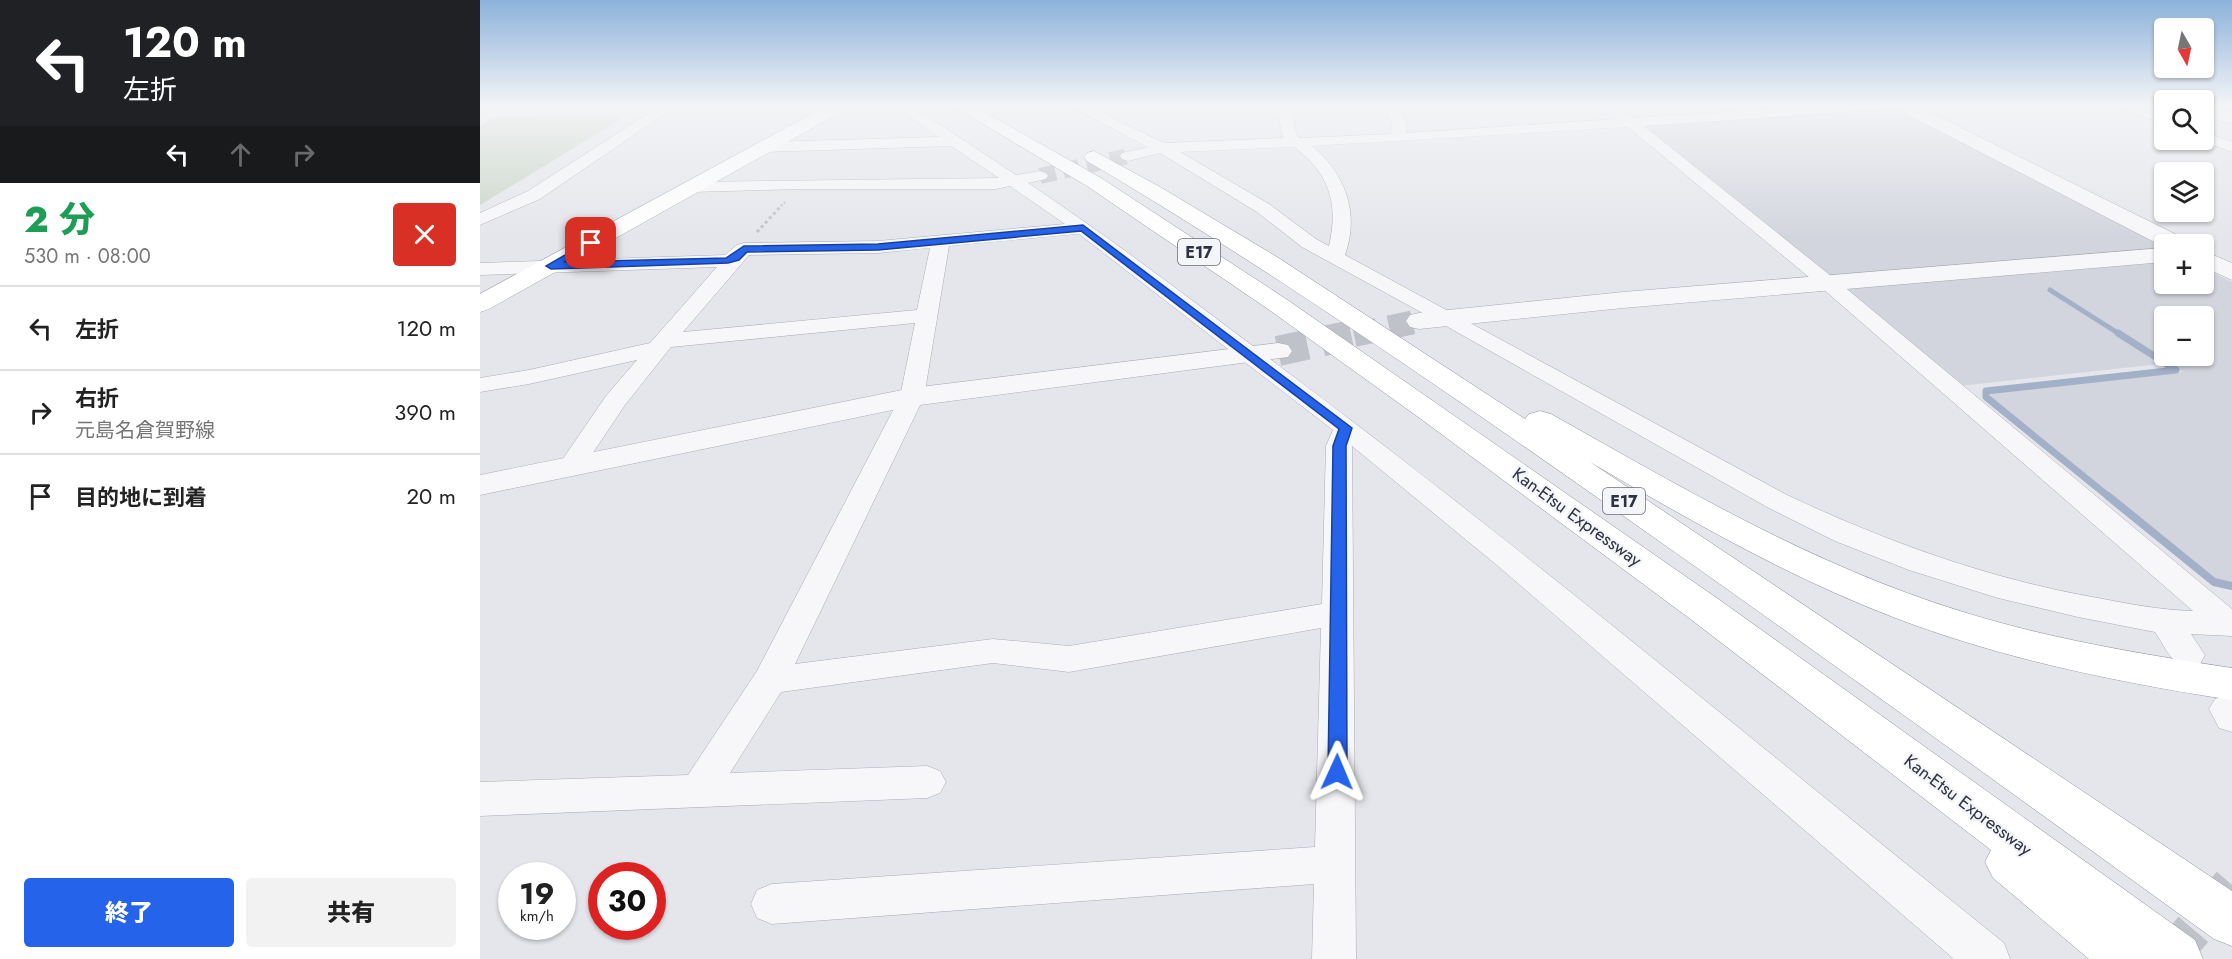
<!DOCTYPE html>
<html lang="ja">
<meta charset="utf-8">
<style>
body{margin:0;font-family:Jost,"Noto Sans JP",sans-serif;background:#f2f2f2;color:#222;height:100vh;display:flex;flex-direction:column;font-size:22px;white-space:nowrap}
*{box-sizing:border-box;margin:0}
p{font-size:20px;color:#767676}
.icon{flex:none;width:33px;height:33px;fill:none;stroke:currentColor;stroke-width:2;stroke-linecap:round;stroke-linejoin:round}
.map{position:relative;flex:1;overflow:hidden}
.sheet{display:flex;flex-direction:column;background:#fff;width:480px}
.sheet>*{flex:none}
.banner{background:#202124;color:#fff;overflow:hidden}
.needle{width:39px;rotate:171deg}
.buttons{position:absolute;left:1674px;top:18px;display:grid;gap:12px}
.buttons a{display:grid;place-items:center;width:60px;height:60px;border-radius:6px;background:#fff;box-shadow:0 2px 4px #0004;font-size:30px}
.speed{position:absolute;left:18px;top:862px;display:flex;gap:12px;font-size:30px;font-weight:700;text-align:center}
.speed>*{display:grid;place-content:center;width:78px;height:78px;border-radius:50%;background:#fff;box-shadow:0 2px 4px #0004;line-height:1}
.speed small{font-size:15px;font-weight:400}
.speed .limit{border:9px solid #d22;background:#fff;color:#111}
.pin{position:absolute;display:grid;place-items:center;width:51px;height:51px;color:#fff;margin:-26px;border-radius:12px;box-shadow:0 3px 9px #0006}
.me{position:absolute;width:66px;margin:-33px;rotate:1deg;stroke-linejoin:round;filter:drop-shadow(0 0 4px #0008)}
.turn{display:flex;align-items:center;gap:21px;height:126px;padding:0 24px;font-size:27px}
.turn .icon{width:78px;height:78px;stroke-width:2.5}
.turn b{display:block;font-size:42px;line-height:51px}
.lanes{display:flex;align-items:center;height:57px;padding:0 24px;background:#0003;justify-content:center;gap:30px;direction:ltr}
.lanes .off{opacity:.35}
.round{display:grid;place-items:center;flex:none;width:63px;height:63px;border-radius:6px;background:#f2f2f2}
.summary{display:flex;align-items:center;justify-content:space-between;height:102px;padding:0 24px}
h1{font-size:36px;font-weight:800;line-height:45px;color:#1e9e55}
.cta{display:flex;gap:12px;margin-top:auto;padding:12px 24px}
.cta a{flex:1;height:69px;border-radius:6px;background:#2563eb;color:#fff;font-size:24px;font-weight:800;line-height:69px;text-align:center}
.cta a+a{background:#f2f2f2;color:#222}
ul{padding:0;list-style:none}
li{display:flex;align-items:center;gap:18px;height:84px;padding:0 24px;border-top:2px solid #e0e0e0}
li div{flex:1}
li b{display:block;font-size:22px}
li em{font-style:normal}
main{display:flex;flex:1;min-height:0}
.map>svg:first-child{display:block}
</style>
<main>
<section class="sheet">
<div class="banner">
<div class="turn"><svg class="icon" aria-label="left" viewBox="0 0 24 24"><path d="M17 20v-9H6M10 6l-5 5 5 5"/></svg><div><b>120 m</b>左折</div></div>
<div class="lanes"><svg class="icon" aria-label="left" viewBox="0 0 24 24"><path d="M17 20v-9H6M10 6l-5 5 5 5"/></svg><svg class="icon off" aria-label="ahead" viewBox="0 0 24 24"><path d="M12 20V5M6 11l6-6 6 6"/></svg><svg class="icon off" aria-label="right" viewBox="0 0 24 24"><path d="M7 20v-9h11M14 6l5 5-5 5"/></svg></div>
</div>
<div class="summary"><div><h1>2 分</h1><p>530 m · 08:00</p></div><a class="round" style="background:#d93025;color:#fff"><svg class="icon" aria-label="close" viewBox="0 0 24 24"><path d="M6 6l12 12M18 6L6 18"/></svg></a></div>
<ul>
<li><svg class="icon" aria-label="left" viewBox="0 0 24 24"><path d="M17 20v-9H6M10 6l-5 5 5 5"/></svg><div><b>左折</b></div><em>120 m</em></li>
<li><svg class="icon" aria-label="right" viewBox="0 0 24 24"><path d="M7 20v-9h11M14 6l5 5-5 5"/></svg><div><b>右折</b><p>元島名倉賀野線</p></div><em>390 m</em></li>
<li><svg class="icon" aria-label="arrive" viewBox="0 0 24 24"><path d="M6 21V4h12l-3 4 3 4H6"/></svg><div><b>目的地に到着</b></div><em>20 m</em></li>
</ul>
<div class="cta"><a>終了</a><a>共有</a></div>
</section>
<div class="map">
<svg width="1752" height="959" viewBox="0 0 1752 959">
<rect width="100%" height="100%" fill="#e4e6eb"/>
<g fill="#d2d5dd" fill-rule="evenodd">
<polygon points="1418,108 1682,246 1683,250 1356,278 1345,274 1161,124"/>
<path d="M 1684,261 L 1684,284 L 1724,284 L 1724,268 L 1752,282 L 1752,582 L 1736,579 L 1511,397 L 1510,393 L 1703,372 L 1689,363 L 1479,386 L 1365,290 L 1367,288 ZM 1684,316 L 1724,316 L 1724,356 L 1684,356 Z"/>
</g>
<polygon fill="#c8d4c6" points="115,115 143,118 0,205 0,127 11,118"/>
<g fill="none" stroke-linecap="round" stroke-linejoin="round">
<polyline stroke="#a2b0c8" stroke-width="4.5" points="1275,104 1284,109"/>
<polyline stroke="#a2b0c8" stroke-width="5" points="1570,290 1641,335"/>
<polyline stroke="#a2b0c8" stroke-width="7" points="1629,497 1506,397 1506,391 1696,370 1638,333"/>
<polyline stroke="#a2b0c8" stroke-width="8" points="1628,496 1734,582 1752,586"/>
<polyline stroke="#bfc2c9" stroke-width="16" stroke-dasharray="16 8" stroke-linecap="butt" points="560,176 648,156"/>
<polyline stroke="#bfc2c9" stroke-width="39" stroke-dasharray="39 20" stroke-linecap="butt" points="1688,959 1752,884"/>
<polyline stroke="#bfc2c9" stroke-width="24" stroke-dasharray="24 12" stroke-linecap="butt" points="874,335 939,321"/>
<polyline stroke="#bfc2c9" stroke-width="30" stroke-dasharray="30 15" stroke-linecap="butt" points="798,351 881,333"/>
<defs>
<g id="minor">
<polygon points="183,104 199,104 60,199 0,225 0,213 48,191"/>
<path d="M 413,104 L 429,104 L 536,175 L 560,171 L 566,173 L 568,176 L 566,179 L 548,183 C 632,239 713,301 794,362 C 1043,548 1282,748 1524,943 L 1530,959 L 1474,959 L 1018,566 L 872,446 L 876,959 L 832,959 L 834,884 L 292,924 L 277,918 L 271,904 L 277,890 L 292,884 L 835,847 L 841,628 L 589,672 L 513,663 L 301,692 L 250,773 L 447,766 L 460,771 L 466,782 L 460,793 L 447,798 L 0,816 L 0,782 L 208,775 L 277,671 L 420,397 L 435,323 L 191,347 L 145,405 L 100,472 L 91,474 L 82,472 L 78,466 L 126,396 L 157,360 L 49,384 L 0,392 L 0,378 L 49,370 L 170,343 L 237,267 L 0,275 L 0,263 L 245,255 L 257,245 L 264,243 L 398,241 L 585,224 L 530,186 L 516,189 L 323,189 L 211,192 L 203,187 L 211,182 L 519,178 L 471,146 L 283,152 L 275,147 L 283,142 L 459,137 ZM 599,234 L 853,430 L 846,446 L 842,604 L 589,646 L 513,639 L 315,664 L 444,397 L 469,246 ZM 450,248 L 437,310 L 203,332 L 269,255 L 398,253 Z"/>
<path d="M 586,104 L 603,104 L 684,143 L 803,138 L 796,104 L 810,104 L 817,136 L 820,138 L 911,134 L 912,123 L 902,104 L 916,104 L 926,123 L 926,133 L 1138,119 L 1122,104 L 1137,104 L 1154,118 L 1364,104 L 1426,104 L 1419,108 L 1164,126 L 1356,280 L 1752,609 L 1752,636 L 1711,634 L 1725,655 L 1720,664 C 1693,672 1688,651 1675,632 L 1598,617 L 1518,598 L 1429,570 L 1355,541 L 1287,507 L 959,322 L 822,247 L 777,212 L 680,153 L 648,161 L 642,159 L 640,156 L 642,153 L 668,147 ZM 1148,127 L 1342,288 L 1713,611 C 1680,610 1649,604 1618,598 C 1509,579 1407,542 1307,495 L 865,255 C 880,213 865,173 832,146 ZM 814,147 C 849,173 859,203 849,246 L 836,239 L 789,204 L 700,152 Z"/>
<polygon points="1636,104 1654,104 1684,115 1684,124 1638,107"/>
<polygon points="1724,132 1752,142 1752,152 1720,140 1724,140"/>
<polygon points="1747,695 1752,697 1752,732 1739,728 1729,709 1735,699"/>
</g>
<g id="tertiary">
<polygon points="1413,104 1433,104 1705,239 1708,244 1684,244 1684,247 1415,108"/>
<polygon points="1659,104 1684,104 1684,112 1661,108"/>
<polygon points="1724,108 1752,113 1752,123 1724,118"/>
<polygon points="1684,248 1684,262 1143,308 939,329 930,327 926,321 930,315 939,313 1143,292"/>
<polygon points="1724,251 1752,263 1752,280 1724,267"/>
<polygon points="798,343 808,345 812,351 808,357 432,406 0,495 0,475 432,388"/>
</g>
<polygon id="secondary" points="350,104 370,104 368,108 9,309 0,312 0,294"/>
<g id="motorway">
<polygon points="470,104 490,104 621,178 806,299 1241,601 1715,940 1723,959 1609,959 1513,878 1505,862 1511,850 1213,621 941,419 788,309 607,186"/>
<path d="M 614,151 L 680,187 L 797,257 L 1045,419 L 1049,414 L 1060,411 L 1071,414 C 1202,488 1335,566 1480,611 C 1569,639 1661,654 1752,668 L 1752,700 C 1637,682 1522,659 1413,617 C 1306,576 1208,519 1110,462 L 1752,891 L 1752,946 L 1734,939 C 1529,791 1325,643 1118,498 C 951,381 783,265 607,161 L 604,157 L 607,153 Z"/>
</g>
</defs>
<use href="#minor" stroke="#a9acb5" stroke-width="1"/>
<use href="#tertiary" stroke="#a9acb5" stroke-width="1"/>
<use href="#secondary" stroke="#a9acb5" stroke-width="1"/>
<use href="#motorway" stroke="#8d92a0" stroke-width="1"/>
<polyline stroke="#bec0c6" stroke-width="2" stroke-dasharray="2 2" stroke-linecap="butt" points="301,206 305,202"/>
<polyline stroke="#bec0c6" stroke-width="3" stroke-dasharray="3 3" stroke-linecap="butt" points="277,232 302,205"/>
<use href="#minor" fill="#f7f7f9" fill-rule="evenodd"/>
<use href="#tertiary" fill="#f7f7f9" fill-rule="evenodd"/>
<use href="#secondary" fill="#fff" fill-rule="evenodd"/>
<use href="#motorway" fill="#fff" fill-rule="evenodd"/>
</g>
<linearGradient id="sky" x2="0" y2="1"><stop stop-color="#8cb2db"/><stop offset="0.44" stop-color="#f3f4f6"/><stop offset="1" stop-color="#f3f4f6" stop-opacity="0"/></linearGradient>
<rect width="1752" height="238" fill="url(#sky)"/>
<polygon fill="#2563eb" stroke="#184099" stroke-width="1.5" points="603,225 872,428 866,446 867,772 864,778 857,780 850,778 848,772 853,446 859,429 601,231 398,250 267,252 259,260 248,263 71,269 66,266 111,240 114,241 114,245 84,262 246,258 264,246 398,244"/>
<g text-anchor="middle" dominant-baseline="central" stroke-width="4.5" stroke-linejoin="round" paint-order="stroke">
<g fill="#f4f5f8" stroke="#696c79" stroke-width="1.5">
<rect x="698" y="239" width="42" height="26" rx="4.5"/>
<rect x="1123" y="488" width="42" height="26" rx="4.5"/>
</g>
<g font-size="16" font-weight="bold" fill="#2d3242">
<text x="719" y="252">E17</text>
<text x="1144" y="501">E17</text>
</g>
<g font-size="18" fill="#2d3242" stroke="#f4f5f8">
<text transform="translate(1097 517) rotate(36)">Kan-Etsu Expressway</text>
<text transform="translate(1488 805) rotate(37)">Kan-Etsu Expressway</text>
</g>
</g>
</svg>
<div class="buttons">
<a><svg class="needle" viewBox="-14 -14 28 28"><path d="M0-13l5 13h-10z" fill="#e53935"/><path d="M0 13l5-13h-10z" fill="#767676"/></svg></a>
<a><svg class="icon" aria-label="search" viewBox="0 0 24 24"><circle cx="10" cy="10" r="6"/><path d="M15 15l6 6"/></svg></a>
<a><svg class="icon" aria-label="layers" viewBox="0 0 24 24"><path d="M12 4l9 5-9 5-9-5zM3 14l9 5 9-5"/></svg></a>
<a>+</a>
<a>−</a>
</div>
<div class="speed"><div>19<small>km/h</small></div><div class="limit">30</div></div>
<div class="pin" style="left:111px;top:243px;background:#d93025"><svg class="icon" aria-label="arrive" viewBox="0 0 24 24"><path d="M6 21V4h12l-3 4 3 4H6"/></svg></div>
<svg class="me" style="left:857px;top:772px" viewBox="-20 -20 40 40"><path d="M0-17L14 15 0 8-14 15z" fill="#2563eb" stroke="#fff" stroke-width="4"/></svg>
</div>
</main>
